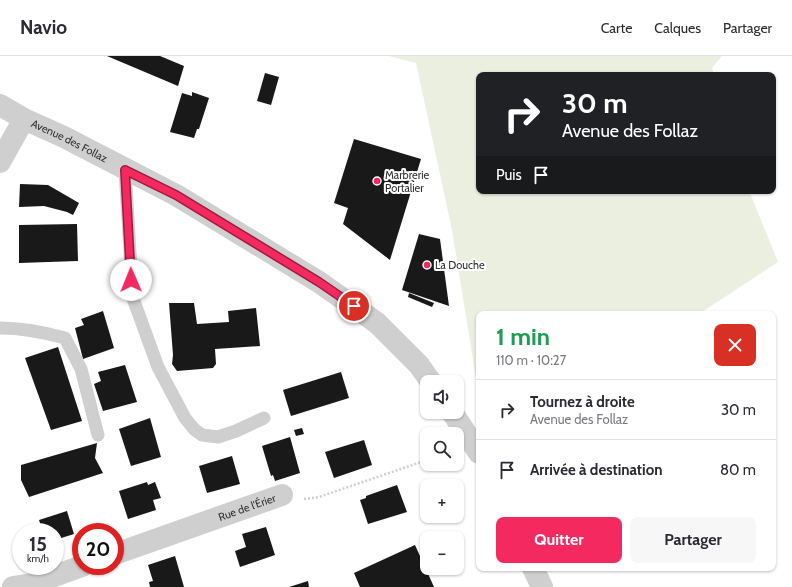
<!DOCTYPE html>
<html lang="fr">
<meta charset="utf-8">
<style>
body{margin:0;font-family:Cabin,sans-serif;background:#f7f7f7;color:#2b2b33;height:100vh;display:flex;flex-direction:column;font-size:15px;white-space:nowrap}
*{box-sizing:border-box;margin:0}
p{font-size:13px;color:#7c7c81}
.icon{flex:none;width:22px;height:22px;fill:none;stroke:currentColor;stroke-width:2;stroke-linecap:round;stroke-linejoin:round}
.map{position:relative;flex:1;overflow:hidden}
.sheet{position:absolute;left:476px;top:255px;width:300px;height:260px;display:flex;flex-direction:column;background:#fff;border-radius:8px;box-shadow:0 1px 3px #0004}
.sheet>*{flex:none}
.hud{position:absolute;left:476px;top:16px;width:300px;height:122px;border-radius:8px;box-shadow:0 1px 3px #0004;background:#202124;color:#fff;overflow:hidden}
.controls{position:absolute;left:420px;top:319px;display:grid;gap:8px}
.controls a{display:grid;place-items:center;width:44px;height:44px;border-radius:8px;background:#fff;box-shadow:0 1px 3px #0004;font-size:20px}
.speed{position:absolute;left:12px;top:467px;display:flex;gap:8px;font-size:20px;font-weight:700;text-align:center}
.speed>*{display:grid;place-content:center;width:52px;height:52px;border-radius:50%;background:#fff;box-shadow:0 1px 3px #0004;line-height:1}
.speed small{font-size:10px;font-weight:400}
.speed .limit{border:6px solid #d22;background:#fff;color:#111}
.pin{position:absolute;display:grid;place-items:center;width:34px;height:34px;color:#fff;margin:-17px;border:2px solid #fff;border-radius:50%;box-shadow:0 1px 4px #0007}
.me{position:absolute;width:44px;margin:-22px;rotate:359deg;stroke-linejoin:round;filter:drop-shadow(0 0 3px #0008)}
.turn{display:flex;align-items:center;gap:14px;height:84px;padding:0 20px;font-size:18px}
.turn .icon{width:52px;height:52px;stroke-width:2.5}
.turn b{display:block;font-size:28px;line-height:34px}
.then{display:flex;align-items:center;height:38px;padding:0 20px;background:#0003;gap:8px;font-size:15px}
.round{display:grid;place-items:center;flex:none;width:42px;height:42px;border-radius:8px;background:#f7f7f7}
.summary{display:flex;align-items:center;justify-content:space-between;height:68px;padding:0 20px}
h1{font-size:24px;font-weight:700;line-height:30px;color:#1e9e55}
.action{display:flex;gap:8px;margin-top:auto;padding:8px 20px}
.action a{flex:1;height:46px;border-radius:8px;background:#f42960;color:#fff;font-size:16px;font-weight:700;line-height:46px;text-align:center}
.action a+a{background:#f7f7f7;color:#2b2b33}
ul{padding:0;list-style:none}
li{display:flex;align-items:center;gap:12px;height:60px;padding:0 20px;border-top:1px solid #e1e1e2}
li div{flex:1}
li b{display:block;font-size:15px}
li em{font-style:normal}
header{display:flex;align-items:center;gap:24px;box-sizing:border-box;height:56px;padding:0 20px;background:#fff;border-bottom:1px solid #e1e1e2}
header strong{font-size:19px}
nav{display:flex;gap:22px;margin-inline-start:auto;font-size:14px}
.map>svg:first-child{display:block}
</style>
<header>
<strong>Navio</strong>
<nav><a>Carte</a><a>Calques</a><a>Partager</a></nav>
</header>
<div class="map">
<svg width="792" height="531" viewBox="0 0 792 531">
<rect width="100%" height="100%" fill="#fff"/>
<polygon fill="#ebefdf" points="389,0 722,0 712,12 714,19 479,19 479,135 753,135 750,137 778,206 699,258 479,258 479,341 452,174 416,7"/>
<g fill="#191919">
<polygon points="107,0 160,0 184,10 178,30"/>
<polygon points="265,17 279,21 271,49 257,45"/>
<polygon points="192,36 209,42 199,73 197,73 194,82 170,76 182,37 192,40"/>
<polygon points="354,83 421,103 390,204 343,168 348,152 334,147"/>
<polygon points="20,128 48,129 79,147 73,159 67,156 44,150 19,151"/>
<polygon points="77,168 78,205 19,207 19,169"/>
<polygon points="419,178 440,183 449,250 402,234"/>
<polygon points="409,237 434,247 432,251 408,241"/>
<polygon points="169,247 194,247 197,268 229,266 228,255 256,252 260,290 215,293 216,308 213,312 177,315 172,308 173,299"/>
<polygon points="103,255 114,292 83,303 75,272 84,269 81,263"/>
<polygon points="58,291 82,365 51,374 25,302"/>
<polygon points="125,309 137,346 103,355 94,328 101,325 98,316"/>
<polygon points="341,316 349,342 291,360 283,334"/>
<polygon points="150,362 161,401 131,410 119,373"/>
<polygon points="302,372 304,378 296,380 294,374"/>
<polygon points="290,381 300,417 275,425 273,419 271,420 262,390"/>
<polygon points="364,384 372,409 334,422 325,396"/>
<polygon points="97,387 95,402 103,417 29,441 21,424 21,409"/>
<polygon points="232,400 240,428 207,437 199,410"/>
<polygon points="147,426 148,429 155,426 161,442 153,444 156,454 128,463 119,435"/>
<polygon points="397,429 407,456 368,468 360,444 366,442 366,440"/>
<polygon points="67,455 74,478 55,484 55,476 43,476 39,464"/>
<polygon points="266,471 275,499 240,511 235,495 246,491 242,478"/>
<polygon points="415,489 434,531 360,531 354,517"/>
<polygon points="175,500 184,531 150,531 149,526 153,525 148,509"/>
<polygon points="308,525 309,531 289,531"/>
</g>
<g fill="none" stroke-linecap="round" stroke-linejoin="round">
<polyline stroke="#cfcfcf" stroke-width="2.5" stroke-dasharray="2 2" stroke-linecap="butt" points="304,443 319,441 427,404"/>
<g stroke="#cfcfcf" stroke-width="13">
<polyline points="125,114 131,212 131,237 158,311 185,362 194,373 202,379 218,381 236,375 264,362"/>
<path d="M 0,272 C 22,272 43,276 65,282 L 81,313 L 98,379"/>
</g>
<g stroke="#cfcfcf" stroke-width="22">
<polyline points="0,106 24,63"/>
<path id="s1" d="M 115,498 L 282,439"/>
<polyline points="13,531 32,528 82,510"/>
</g>
<g stroke="#cfcfcf" stroke-width="22">
<path id="s2" d="M 0,49 L 24,63 L 64,81 L 176,139 L 319,226 L 377,267 L 419,309 L 431,326"/>
<polyline points="452,356 479,397"/>
<polyline points="533,512 542,531"/>
</g>
</g>
<g fill="none" stroke-linecap="round" stroke-linejoin="round">
<defs>
<polyline id="route" points="131,224 125,114 176,139 319,226 354,250"/>
</defs>
<use href="#route" stroke="#9f1b3e" stroke-width="10"/>
<use href="#route" stroke="#f42960" stroke-width="7"/>
</g>
<g fill="#f42960" stroke="#fff" stroke-width="1.5">
<circle cx="377" cy="125" r="4"/>
<circle cx="427" cy="209" r="4"/>
</g>
<g text-anchor="middle" dominant-baseline="central" stroke-width="4" stroke-linejoin="round" paint-order="stroke">
<g font-size="11" fill="#323232" stroke="#fff">
<text stroke="none"><textPath href="#s2" startOffset="78">Avenue des Follaz</textPath></text>
<text stroke="none"><textPath href="#s1" startOffset="140">Rue de l'Érier</textPath></text>
</g>
<g font-size="11" fill="#323232" stroke="#fff" text-anchor="start">
<text x="385" y="119">Marbrerie<tspan x="385" dy="13">Portalier</tspan></text>
<text x="435" y="209">La Douche</text>
</g>
</g>
</svg>
<div class="controls">
<a><svg class="icon" aria-label="sound" viewBox="0 0 24 24"><path d="M4 9h4l5-4v14l-5-4H4zM17 9q2 3 0 6"/></svg></a>
<a><svg class="icon" aria-label="search" viewBox="0 0 24 24"><circle cx="10" cy="10" r="6"/><path d="M15 15l6 6"/></svg></a>
<a>+</a>
<a>−</a>
</div>
<div class="speed"><div>15<small>km/h</small></div><div class="limit">20</div></div>
<div class="pin" style="left:354px;top:250px;background:#d93025"><svg class="icon" aria-label="arrive" viewBox="0 0 24 24"><path d="M6 21V4h12l-3 4 3 4H6"/></svg></div>
<svg class="me" style="left:131px;top:224px" viewBox="-20 -20 40 40"><circle r="19" fill="#fff"/><path d="M0-13L10 11 0 6-10 11z" fill="#f42960"/></svg>
<div class="hud">
<div class="turn"><svg class="icon" aria-label="right" viewBox="0 0 24 24"><path d="M7 20v-9h11M14 6l5 5-5 5"/></svg><div><b>30 m</b>Avenue des Follaz</div></div>
<div class="then">Puis<svg class="icon" aria-label="arrive" viewBox="0 0 24 24"><path d="M6 21V4h12l-3 4 3 4H6"/></svg></div>
</div>
<section class="sheet">
<div class="summary"><div><h1>1 min</h1><p>110 m · 10:27</p></div><a class="round" style="background:#d93025;color:#fff"><svg class="icon" aria-label="close" viewBox="0 0 24 24"><path d="M6 6l12 12M18 6L6 18"/></svg></a></div>
<ul>
<li><svg class="icon" aria-label="right" viewBox="0 0 24 24"><path d="M7 20v-9h11M14 6l5 5-5 5"/></svg><div><b>Tournez à droite</b><p>Avenue des Follaz</p></div><em>30 m</em></li>
<li><svg class="icon" aria-label="arrive" viewBox="0 0 24 24"><path d="M6 21V4h12l-3 4 3 4H6"/></svg><div><b>Arrivée à destination</b></div><em>80 m</em></li>
</ul>
<div class="action"><a>Quitter</a><a>Partager</a></div>
</section>
</div>
